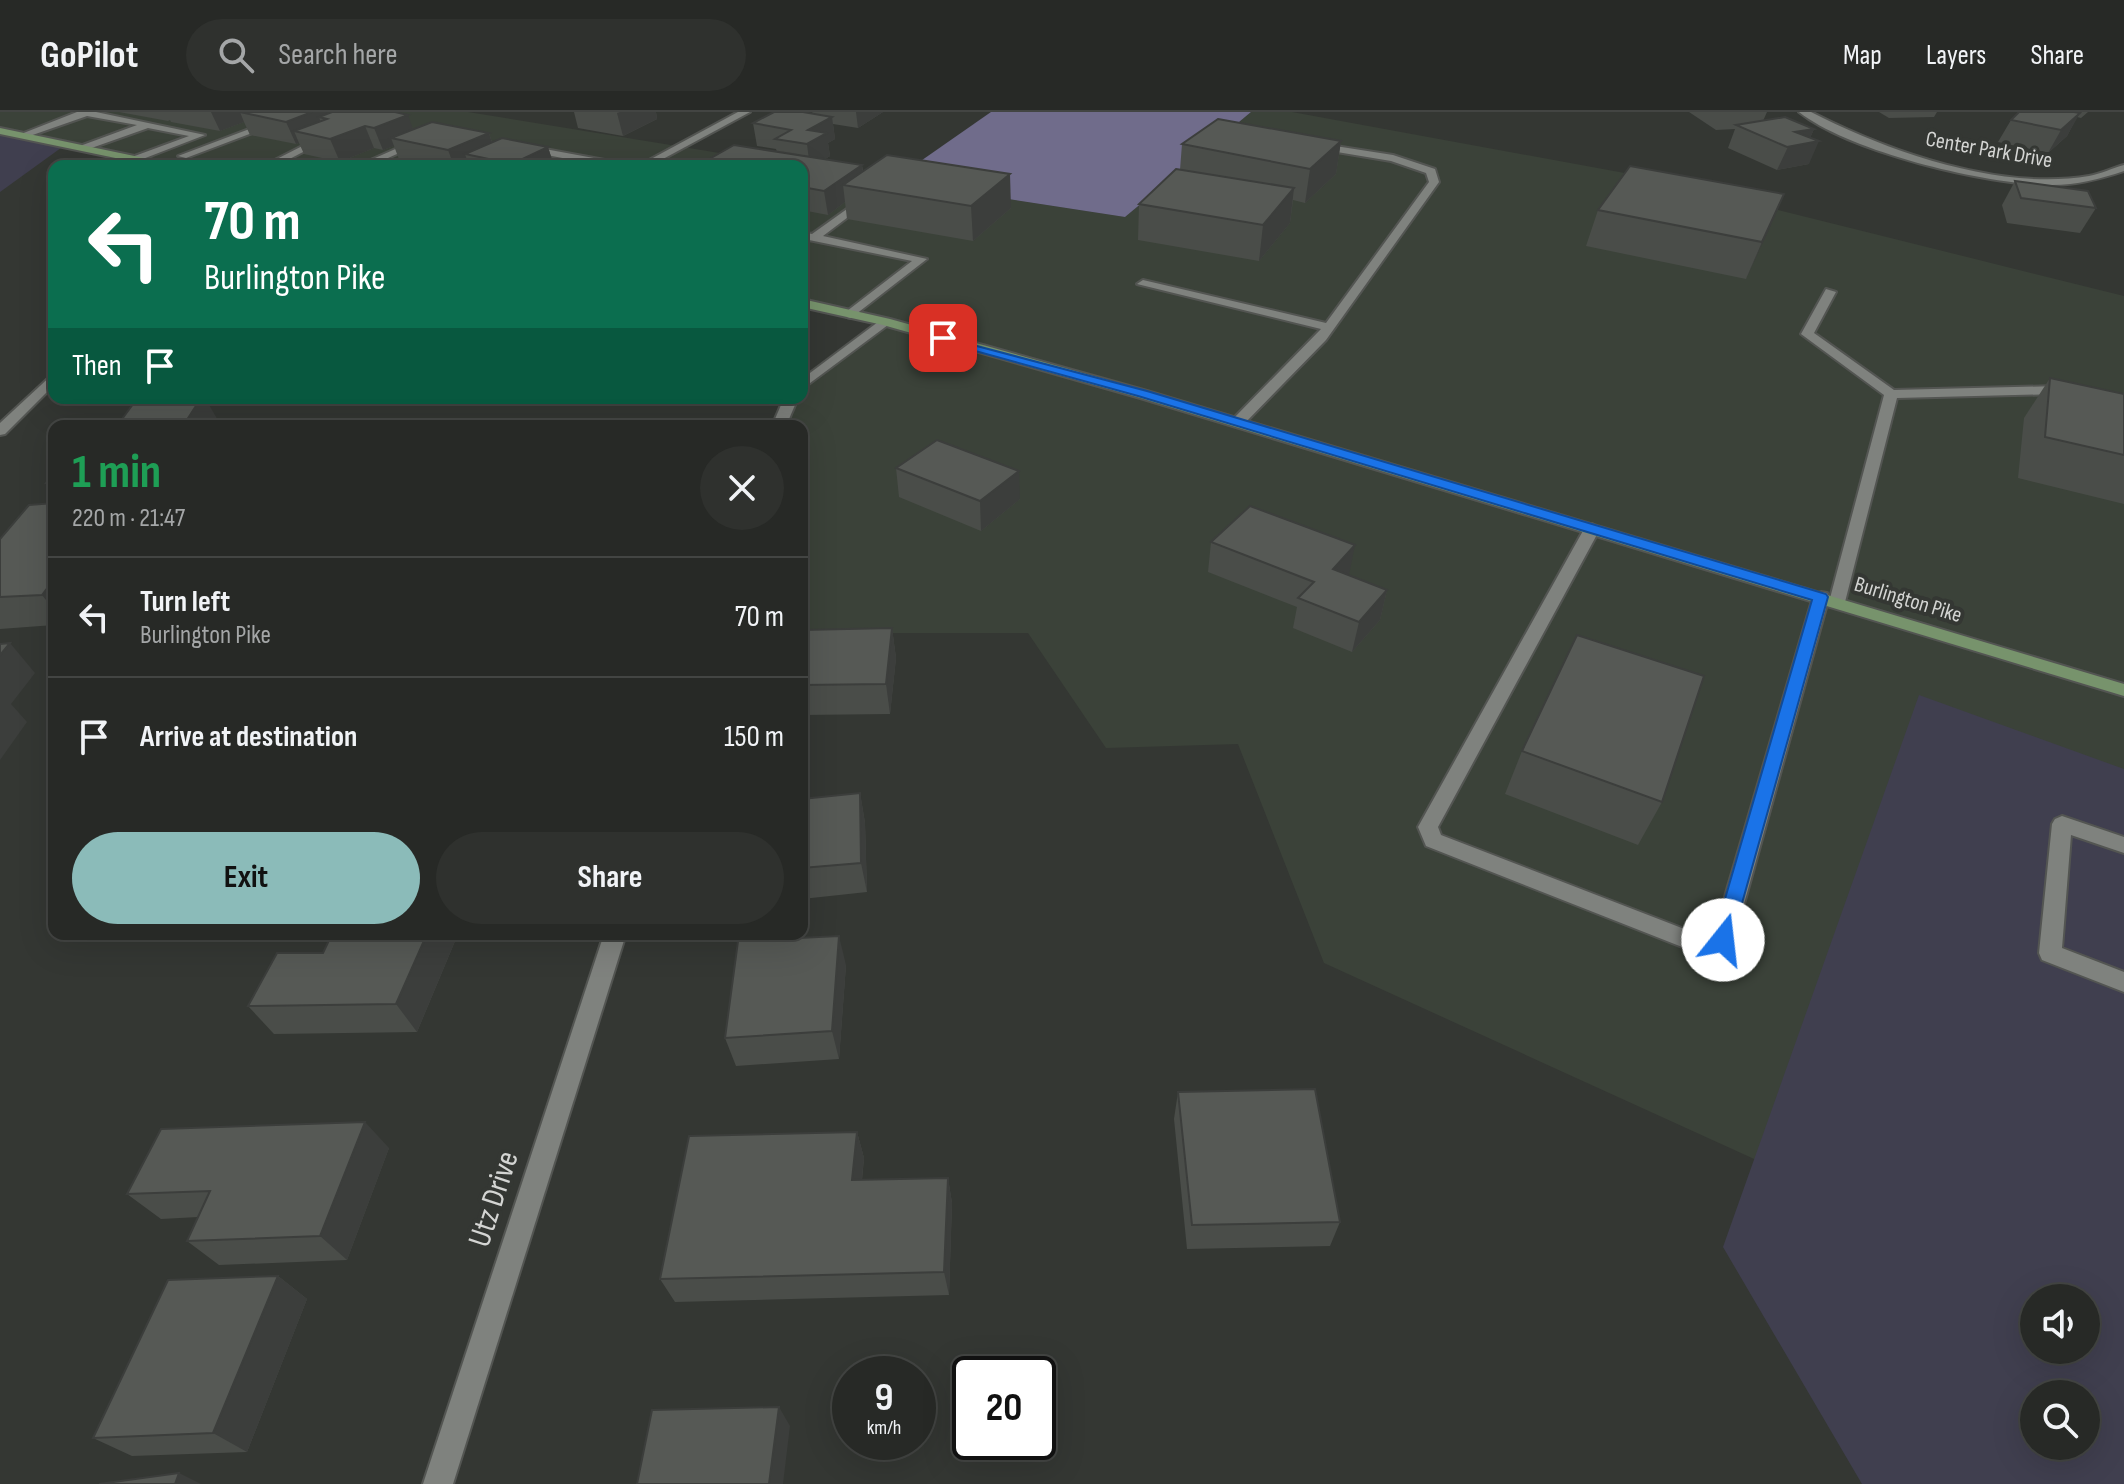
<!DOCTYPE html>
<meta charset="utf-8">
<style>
body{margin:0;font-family:"Sofia Sans Condensed",sans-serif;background:#2f312e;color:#f1f3f6;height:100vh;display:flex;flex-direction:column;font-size:30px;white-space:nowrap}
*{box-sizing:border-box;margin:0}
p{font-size:26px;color:#a4a6a7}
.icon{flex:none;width:44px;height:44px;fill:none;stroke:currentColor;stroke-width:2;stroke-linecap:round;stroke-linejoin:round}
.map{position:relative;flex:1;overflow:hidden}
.details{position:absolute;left:48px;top:308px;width:760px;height:520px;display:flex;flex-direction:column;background:#272926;border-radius:16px;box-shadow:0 8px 32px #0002,0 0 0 2px #434543}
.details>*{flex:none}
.top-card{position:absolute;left:48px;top:48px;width:760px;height:244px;border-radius:16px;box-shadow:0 8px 32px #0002,0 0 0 2px #434543;background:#0b6e4f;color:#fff;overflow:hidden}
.controls{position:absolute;left:2020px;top:1172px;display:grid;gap:16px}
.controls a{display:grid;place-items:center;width:80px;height:80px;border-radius:50%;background:#272926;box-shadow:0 8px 32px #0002,0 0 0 2px #434543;font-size:40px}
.speed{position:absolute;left:832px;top:1244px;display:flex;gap:16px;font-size:40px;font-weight:700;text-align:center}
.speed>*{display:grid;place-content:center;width:104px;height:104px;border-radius:50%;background:#272926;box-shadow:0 8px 32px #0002,0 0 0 2px #434543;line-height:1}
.speed small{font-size:20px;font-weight:400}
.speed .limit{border:4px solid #111;border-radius:12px;background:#fff;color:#111}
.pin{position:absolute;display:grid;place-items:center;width:68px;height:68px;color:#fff;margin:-34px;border-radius:16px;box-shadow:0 4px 12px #0006}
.me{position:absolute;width:88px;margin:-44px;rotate:16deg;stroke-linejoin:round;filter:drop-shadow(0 0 6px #0008)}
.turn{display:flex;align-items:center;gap:28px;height:168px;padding:0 24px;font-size:36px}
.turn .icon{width:104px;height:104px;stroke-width:2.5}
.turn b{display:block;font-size:56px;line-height:68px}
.then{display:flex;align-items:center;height:76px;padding:0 24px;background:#0003;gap:16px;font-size:30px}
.round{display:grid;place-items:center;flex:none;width:84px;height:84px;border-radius:42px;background:#2f312e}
.overview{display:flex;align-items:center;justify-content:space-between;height:136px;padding:0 24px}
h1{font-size:48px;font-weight:700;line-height:60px;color:#1e9e55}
.primary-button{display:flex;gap:16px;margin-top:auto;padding:16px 24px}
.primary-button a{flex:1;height:92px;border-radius:48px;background:#8bbbb9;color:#111;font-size:32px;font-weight:700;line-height:92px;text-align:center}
.primary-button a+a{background:#2f312e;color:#f1f3f6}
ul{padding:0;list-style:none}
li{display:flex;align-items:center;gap:24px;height:120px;padding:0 24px;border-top:2px solid #434543}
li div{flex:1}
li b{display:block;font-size:30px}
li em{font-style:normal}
header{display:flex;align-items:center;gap:48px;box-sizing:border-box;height:112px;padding:0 40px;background:#272926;border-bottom:2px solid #434543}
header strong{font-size:38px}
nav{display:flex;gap:44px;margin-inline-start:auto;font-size:28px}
.search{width:560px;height:72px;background:#2f312e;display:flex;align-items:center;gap:20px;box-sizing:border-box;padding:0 28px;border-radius:44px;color:#a4a6a7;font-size:30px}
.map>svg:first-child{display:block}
</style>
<header>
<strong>GoPilot</strong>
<div class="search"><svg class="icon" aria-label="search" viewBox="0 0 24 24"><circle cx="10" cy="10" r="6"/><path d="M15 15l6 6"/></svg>Search here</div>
<nav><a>Map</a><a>Layers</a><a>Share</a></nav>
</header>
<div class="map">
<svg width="2124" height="1372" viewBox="0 0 2124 1372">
<rect width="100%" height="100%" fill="#343733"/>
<g fill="#3b4239">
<polygon points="0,0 468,0 799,54 168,54 0,19"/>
<polygon points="1251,0 1292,0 1641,64 2124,184 2124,1216 2086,1186 2059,1186 1324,851 1238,632 1106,636 1028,521 802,521 802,314 782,314 792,286 802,286 802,275 885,211 802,191 802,55 1125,105"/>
</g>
<g fill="#403f4f" fill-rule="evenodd">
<polygon points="0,19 65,33 0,80"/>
<path d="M 1919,583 L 2124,657 L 2124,1372 L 1862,1372 L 1723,1135 ZM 2034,1186 L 2086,1186 L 2086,1238 L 2034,1238 ZM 2034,1282 L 2086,1282 L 2086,1334 L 2034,1334 Z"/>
</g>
<polygon fill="#706c8b" points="991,0 1251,0 1125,105 892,69"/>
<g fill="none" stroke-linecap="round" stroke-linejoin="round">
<defs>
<g id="service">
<polygon points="77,0 96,0 205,23 135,50 132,45 189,24 148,16 83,39 80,34 137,13 87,4 24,26 16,24"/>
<polygon points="294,0 308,0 186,46 178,44"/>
<polygon points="322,24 330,26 276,54 263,54"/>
<polygon points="418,27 426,29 370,54 357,54"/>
<polygon points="1316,31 1393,43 1435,57 1439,70 1326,228 1243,313 1233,313 1233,307 1321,217 1137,172 1143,168 1326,211 1429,70 1426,61 1391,49 1313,36"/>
<polygon points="523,33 621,51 626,54 605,54 520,38"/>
<polygon points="868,82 873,85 872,87 823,124 927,147 851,206 847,205 847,199 912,149 809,128 802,126 802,120 812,122"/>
<polygon points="1826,177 1836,180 1814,221 1894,278 2058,274 2065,278 2058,282 1897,286 1845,490 1837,495 1829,490 1884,283 1801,222"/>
<polygon points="1592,412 1600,417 1438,715 1441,723 1705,825 1714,822 1813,485 1821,480 1827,481 1829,485 1734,828 1731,834 1705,844 1426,734 1418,715 1584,417"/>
<polygon points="2062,704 2124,725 2124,741 2071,723 2062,836 2124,860 2124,880 2042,848 2039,841 2052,712 2055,707"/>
</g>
<g id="minor">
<polygon points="738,0 750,0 650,54 638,54"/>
<path d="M 1799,0 L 1811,0 C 1889,40 2000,79 2089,64 C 2101,62 2112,56 2124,53 L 2124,59 C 2100,67 2077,73 2052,73 C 1987,73 1850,40 1799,0 Z"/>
<polygon points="882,207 892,210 802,277 802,267"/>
<polygon points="54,261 54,273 5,322 0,323 0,311"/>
<polygon points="784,286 798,286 786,314 772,314"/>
<polygon points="604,822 626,822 453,1372 423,1372"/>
</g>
<g id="primary">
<polygon points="0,16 168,51 173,54 154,54 0,22"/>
<polygon points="802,187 890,207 1147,279 2124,572 2124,584 1137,285 883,213 802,195"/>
</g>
</defs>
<use href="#service" stroke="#535552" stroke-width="4"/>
<use href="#minor" stroke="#535552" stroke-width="4"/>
<use href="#primary" stroke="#535552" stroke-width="4"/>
<use href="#service" fill="#7f827e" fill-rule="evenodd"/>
<use href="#minor" fill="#7f827e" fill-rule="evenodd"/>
<use href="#primary" fill="#77936c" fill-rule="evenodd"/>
</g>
<g fill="#4a4d49">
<polygon points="119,0 395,0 414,17 489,21 492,30 548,35 554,54 420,54 400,50 394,34 383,38 374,36 340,50 304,42 299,31 296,32 250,23 244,10 220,19 171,10 170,8 168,9"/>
<polygon points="574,0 656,0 657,7 623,24 578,16"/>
<polygon points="812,0 883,0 858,16 833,12 835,27 828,31 830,44 825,47 862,53 863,59 1011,96 973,129 847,107 845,90 828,103 802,98 802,54 777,40 776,37 757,34 753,11 813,2"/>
<polygon points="1689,0 1767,0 1763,9 1814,17 1810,26 1809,52 1777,58 1728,36 1735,17 1716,18"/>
<polygon points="1879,0 1937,0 1934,5 1889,6"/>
<polygon points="2019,0 2088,0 2081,6 2077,5 2067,24 2048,41 1998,30 2011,8"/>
<polygon points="1341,29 1336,62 1305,91 1293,88 1290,111 1259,149 1138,128 1139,92 1180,58 1182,32"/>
<polygon points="2015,69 2096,96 2080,121 2007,111 2002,93"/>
<polygon points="1784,82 1746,167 1586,134 1598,98"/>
<polygon points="2050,266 2124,282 2124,392 2018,366 2024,306"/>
<polygon points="896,356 1020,387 981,419 899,385"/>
<polygon points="54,360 54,382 46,371"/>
<polygon points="54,391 54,513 0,517 0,427"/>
<polygon points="1211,430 1348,463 1387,478 1380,508 1352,540 1293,516 1297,495 1208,460"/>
<polygon points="892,516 896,546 890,602 802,603 802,518"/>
<polygon points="1522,639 1662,690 1638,733 1505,682"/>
<polygon points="860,681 865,711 867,780 802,787 802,687"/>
<polygon points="458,822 417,920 274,922 248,894 323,841"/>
<polygon points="846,853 839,947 736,954 725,926"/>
<polygon points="1178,980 1340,1110 1330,1134 1187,1137 1174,1007"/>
<polygon points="857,1020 864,1046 862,1068 948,1066 952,1091 949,1183 675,1190 660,1167"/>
<polygon points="389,1036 347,1148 219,1153 187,1129 198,1105 161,1107 127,1082"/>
<polygon points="278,1164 307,1187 247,1340 132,1344 93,1326"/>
</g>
<g fill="#3c3e3c">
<polygon points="211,0 250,0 240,0 244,10 220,19"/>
<polygon points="312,0 331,0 327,7 319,5 325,21 294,19 299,31 296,32 286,10"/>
<polygon points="620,0 656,0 657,7 623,24 617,1"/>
<polygon points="856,0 883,0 858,16"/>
<polygon points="2080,1 2067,24 2048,41 2061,18"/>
<polygon points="408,3 416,25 391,26 394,34 383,38 374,16"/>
<polygon points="832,5 835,27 828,31 830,44 810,56 807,32 808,18"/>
<polygon points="365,14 374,36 340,50 330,27"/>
<polygon points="1814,17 1808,31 1819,29 1809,52 1777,58 1795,20"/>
<polygon points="489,21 496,44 465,42 469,54 454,54 448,38"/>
<polygon points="1341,29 1336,62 1305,91 1310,57"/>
<polygon points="548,35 554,54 512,54 512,52"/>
<polygon points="862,53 864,76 843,73 845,90 828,103 824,79"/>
<polygon points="1010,62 1011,96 973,129 971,94"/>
<polygon points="1294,76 1290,111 1259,149 1263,113"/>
<polygon points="1784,82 1769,117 1746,167 1762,130"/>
<polygon points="201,286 205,286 219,310 217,314 183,314"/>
<polygon points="1019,359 1020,387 981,419 980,389"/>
<polygon points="1355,433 1349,463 1333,457"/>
<polygon points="54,467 54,498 42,483"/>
<polygon points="1387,478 1380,508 1352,540 1359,510"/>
<polygon points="892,516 896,546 890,602 886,572"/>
<polygon points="10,531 35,561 11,592 27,610 0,648 0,543"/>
<polygon points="860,681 865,711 867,780 861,751"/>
<polygon points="427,822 458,822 417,920 396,892"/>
<polygon points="839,824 846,853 839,947 832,919"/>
<polygon points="365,1010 389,1036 347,1148 320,1124"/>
<polygon points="857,1020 864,1046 859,1093 852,1068"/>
<polygon points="948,1066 952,1091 949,1183 944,1160"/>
<polygon points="278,1164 307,1187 247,1340 213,1321"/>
<polygon points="779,1295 790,1314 783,1372 769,1372"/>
<polygon points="179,1361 201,1372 175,1372"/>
</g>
<g fill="#565955" stroke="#3c3e3c" stroke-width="2">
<polygon points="240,0 312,0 286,10"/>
<polygon points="332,0 395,0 408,3 374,16 365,14 330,27 294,19 327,7 319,5"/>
<polygon points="774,0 803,0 832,5 808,18 827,21 807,32 775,27 791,18 753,11"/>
<polygon points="2019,0 2074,0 2080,1 2061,18 2011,8"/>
<polygon points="1785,5 1814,17 1795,20 1819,29 1787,35 1736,13"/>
<polygon points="1218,7 1341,29 1310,57 1182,32"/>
<polygon points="432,10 489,21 448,38 391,26"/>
<polygon points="502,26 548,35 512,52 465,42"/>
<polygon points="734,33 862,53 824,79 802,75 802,54 697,54"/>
<polygon points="887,43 1010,62 971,94 843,73"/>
<polygon points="1630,54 1784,82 1762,130 1598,98"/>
<polygon points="1176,57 1294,76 1263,113 1139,92"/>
<polygon points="2015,69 2088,79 2096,96 2021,86"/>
<polygon points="2050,266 2124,282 2124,343 2045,325"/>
<polygon points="158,286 201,286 183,314 117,314 136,288"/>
<polygon points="937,328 1019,359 980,389 896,356"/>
<polygon points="54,360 54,370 46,371"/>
<polygon points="54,391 54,467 42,483 0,485 0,427 29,393"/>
<polygon points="1250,394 1355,433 1333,457 1387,478 1359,510 1298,486 1314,470 1211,430"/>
<polygon points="892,516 886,572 802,573 802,518"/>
<polygon points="1577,523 1704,564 1662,690 1522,639"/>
<polygon points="10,531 0,543 0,532"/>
<polygon points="860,681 861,751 802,756 802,687"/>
<polygon points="332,822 427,822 396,892 248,894 277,841 323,841"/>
<polygon points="839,824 832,919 725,926 738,829"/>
<polygon points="1315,977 1340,1110 1192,1113 1178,980"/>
<polygon points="365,1010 320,1124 187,1129 210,1079 127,1082 161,1017"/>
<polygon points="857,1020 852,1068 948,1066 944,1160 660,1167 689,1024"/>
<polygon points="278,1164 213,1321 93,1326 168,1168"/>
<polygon points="779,1295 769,1372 637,1372 652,1298"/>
<polygon points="179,1361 175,1372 99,1372"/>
</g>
<polygon fill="#1a73e8" stroke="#114b97" stroke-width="2" points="939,224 1147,279 1826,482 1828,485 1730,834 1723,837 1716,834 1713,828 1812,488 1138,284 939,229"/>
<g text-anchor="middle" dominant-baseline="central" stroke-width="8" stroke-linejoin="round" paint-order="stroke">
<g font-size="22" fill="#d4d5d3" stroke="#343733">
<text transform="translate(1989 38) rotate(10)">Center Park Drive</text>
<text transform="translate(1908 488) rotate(17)">Burlington Pike</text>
</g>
<g font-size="32" fill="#d4d5d3" stroke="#343733">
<text transform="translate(494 1087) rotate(-72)">Utz Drive</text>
</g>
</g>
</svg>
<div class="controls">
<a><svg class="icon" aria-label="sound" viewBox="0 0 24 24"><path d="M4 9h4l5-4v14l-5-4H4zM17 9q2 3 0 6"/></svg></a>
<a><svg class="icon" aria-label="search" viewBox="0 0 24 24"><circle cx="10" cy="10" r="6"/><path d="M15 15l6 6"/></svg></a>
</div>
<div class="speed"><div>9<small>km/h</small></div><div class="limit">20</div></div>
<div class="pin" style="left:943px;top:226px;background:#d93025"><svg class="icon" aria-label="arrive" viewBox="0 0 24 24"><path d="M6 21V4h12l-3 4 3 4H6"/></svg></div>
<svg class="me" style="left:1723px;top:828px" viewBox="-20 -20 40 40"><circle r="19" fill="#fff"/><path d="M0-13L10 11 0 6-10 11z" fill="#1a73e8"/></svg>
<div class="top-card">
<div class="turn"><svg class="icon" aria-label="left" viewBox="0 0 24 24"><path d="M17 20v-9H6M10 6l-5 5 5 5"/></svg><div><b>70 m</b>Burlington Pike</div></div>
<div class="then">Then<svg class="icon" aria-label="arrive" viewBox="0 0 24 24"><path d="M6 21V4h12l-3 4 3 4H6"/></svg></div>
</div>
<section class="details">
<div class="overview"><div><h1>1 min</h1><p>220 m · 21:47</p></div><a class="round"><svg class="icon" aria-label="close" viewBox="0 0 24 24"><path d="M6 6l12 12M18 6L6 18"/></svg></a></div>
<ul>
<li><svg class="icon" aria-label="left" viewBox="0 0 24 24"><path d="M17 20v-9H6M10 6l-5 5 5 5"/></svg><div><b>Turn left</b><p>Burlington Pike</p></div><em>70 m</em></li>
<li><svg class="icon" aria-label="arrive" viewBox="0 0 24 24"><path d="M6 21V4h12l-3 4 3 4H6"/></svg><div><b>Arrive at destination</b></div><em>150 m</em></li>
</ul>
<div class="primary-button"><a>Exit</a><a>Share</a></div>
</section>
</div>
